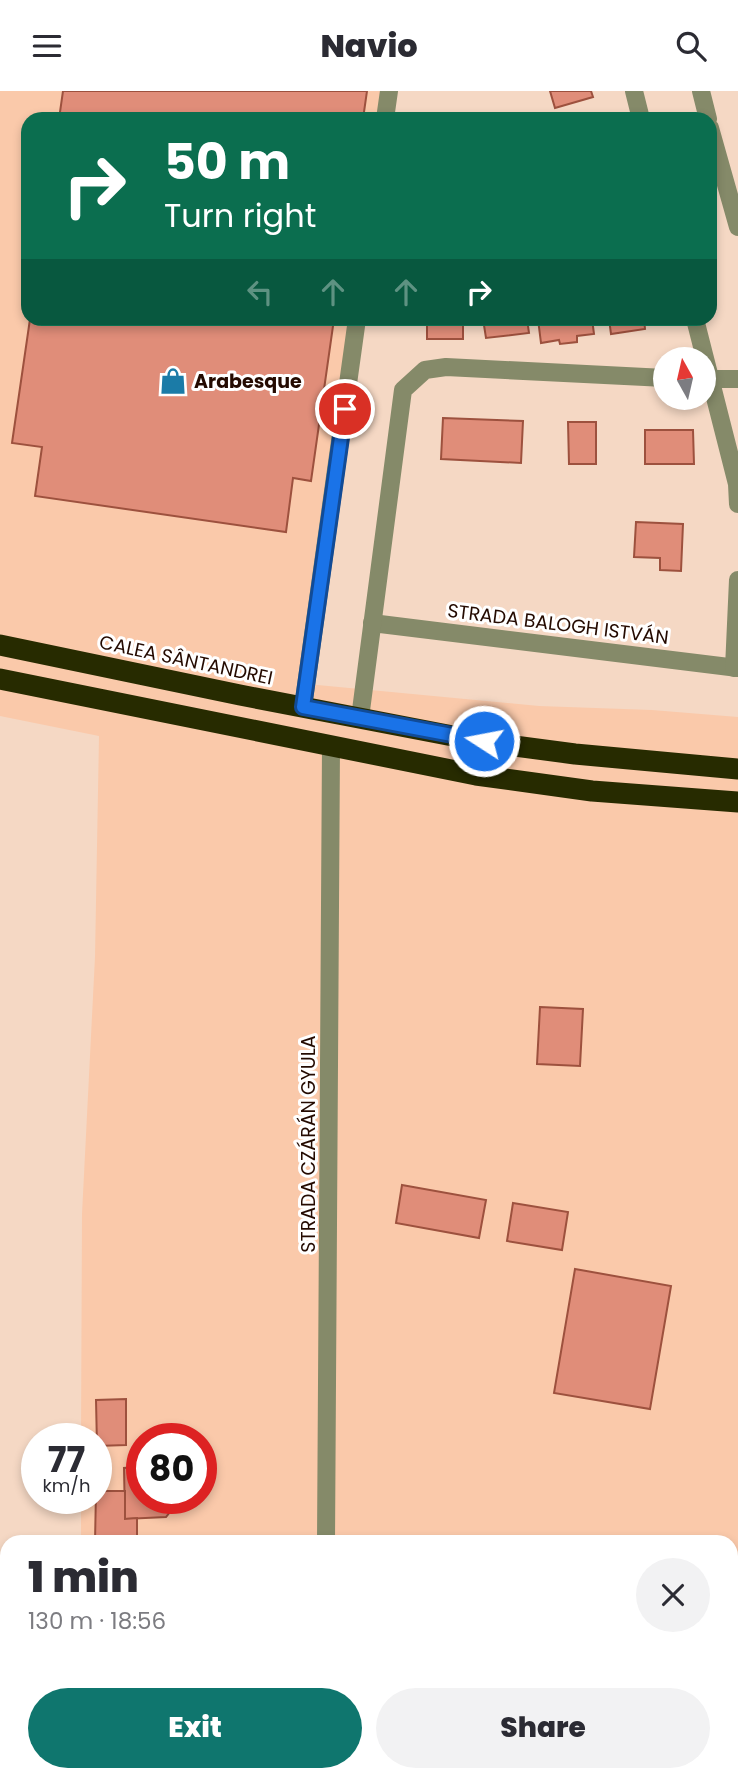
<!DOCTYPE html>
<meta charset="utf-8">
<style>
body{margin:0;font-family:Poppins,sans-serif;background:#f2f2f3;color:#2b2b33;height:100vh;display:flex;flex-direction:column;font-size:26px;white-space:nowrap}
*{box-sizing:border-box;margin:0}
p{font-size:23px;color:#7c7c81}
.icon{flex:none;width:38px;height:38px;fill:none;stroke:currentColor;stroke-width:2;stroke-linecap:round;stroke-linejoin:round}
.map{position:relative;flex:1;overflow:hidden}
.drawer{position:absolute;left:0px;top:1444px;width:738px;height:247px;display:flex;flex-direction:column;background:#fff;border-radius:21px 21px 0 0;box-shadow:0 4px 10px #0003}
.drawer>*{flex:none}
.hud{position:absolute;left:21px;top:21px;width:696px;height:214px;border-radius:21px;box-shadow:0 4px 10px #0003;background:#0b6e4f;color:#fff;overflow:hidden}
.needle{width:46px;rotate:352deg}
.buttons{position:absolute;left:653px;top:256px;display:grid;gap:14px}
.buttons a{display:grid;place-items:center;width:63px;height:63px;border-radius:50%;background:#fff;box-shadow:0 4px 10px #0003;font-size:35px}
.speed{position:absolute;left:21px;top:1332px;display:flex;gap:14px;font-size:35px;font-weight:700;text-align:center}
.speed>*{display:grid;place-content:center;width:91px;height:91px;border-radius:50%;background:#fff;box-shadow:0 4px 10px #0003;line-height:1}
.speed small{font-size:18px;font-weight:400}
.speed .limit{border:10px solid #d22;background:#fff;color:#111}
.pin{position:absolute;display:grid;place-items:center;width:60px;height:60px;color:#fff;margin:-30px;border:4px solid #fff;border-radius:50%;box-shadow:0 2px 7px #0007}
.me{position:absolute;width:77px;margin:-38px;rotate:281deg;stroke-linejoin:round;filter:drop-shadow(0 0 5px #0008)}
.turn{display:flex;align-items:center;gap:24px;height:147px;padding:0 28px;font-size:32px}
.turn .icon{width:91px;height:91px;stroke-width:2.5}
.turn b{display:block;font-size:49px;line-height:60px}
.lanes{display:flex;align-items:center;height:66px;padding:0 28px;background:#0003;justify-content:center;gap:35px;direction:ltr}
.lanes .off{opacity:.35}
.round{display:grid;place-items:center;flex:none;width:74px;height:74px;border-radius:37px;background:#f2f2f3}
.headline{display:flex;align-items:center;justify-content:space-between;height:119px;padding:0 28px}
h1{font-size:42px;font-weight:800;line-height:52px}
.primary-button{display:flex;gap:14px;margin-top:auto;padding:14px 28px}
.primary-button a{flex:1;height:80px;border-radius:42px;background:#0f766e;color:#fff;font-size:28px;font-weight:800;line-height:80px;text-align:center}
.primary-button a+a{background:#f2f2f3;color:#2b2b33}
header{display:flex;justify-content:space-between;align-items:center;height:91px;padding:0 28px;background:#fff;font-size:32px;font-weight:800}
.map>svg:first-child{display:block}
</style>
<header><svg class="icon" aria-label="menu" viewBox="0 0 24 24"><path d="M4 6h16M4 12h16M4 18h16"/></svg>Navio<svg class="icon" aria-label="search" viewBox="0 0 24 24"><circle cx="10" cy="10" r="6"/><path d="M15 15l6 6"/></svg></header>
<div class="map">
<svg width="738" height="1689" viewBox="0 0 738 1689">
<rect width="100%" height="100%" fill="#f5d8c4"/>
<path fill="#fac9aa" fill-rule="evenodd" d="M 0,0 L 392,0 L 386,28 L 28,28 L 28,228 L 357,228 L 307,593 L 539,615 L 652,619 L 738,626 L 738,1689 L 81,1689 L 81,1684 L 732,1684 L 732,1451 L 81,1451 L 81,1407 L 96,1407 L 96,1348 L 81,1347 L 82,1123 L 95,866 L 99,645 L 0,625 ZM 142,1348 L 201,1348 L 201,1407 L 142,1407 Z"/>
<g fill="#e08d79" stroke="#9d513e" stroke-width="2">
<polygon points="63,0 367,0 363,28 59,28"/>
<polygon points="550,0 591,0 593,6 555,17"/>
<polygon points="30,228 334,228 311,390 293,387 286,441 35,405 42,356 12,352"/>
<rect x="427" y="228" width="36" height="20"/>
<polygon points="483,228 527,228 529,242 486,247"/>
<polygon points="538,228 592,228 594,243 577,245 577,251 560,253 559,249 541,252"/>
<polygon points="609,228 644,228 645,238 611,243"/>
<polygon points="443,327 523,330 521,372 441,368"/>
<polygon points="568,331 596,331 596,373 569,373"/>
<polygon points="645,339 693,339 694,373 645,373"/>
<polygon points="636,431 683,433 681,480 660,479 660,467 634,466"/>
<polygon points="540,916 583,918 580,975 537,973"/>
<polygon points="402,1094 486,1109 479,1147 396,1132"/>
<polygon points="513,1112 568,1121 562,1159 507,1150"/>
<polygon points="575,1178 671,1195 650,1318 554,1302"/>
<polygon points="126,1308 126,1354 97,1355 96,1309"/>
<polygon points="135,1358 142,1358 142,1407 181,1407 166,1426 125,1428 124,1377 136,1376"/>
<polygon points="96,1400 125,1400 125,1428 137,1427 137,1451 95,1451"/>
<polygon points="179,1684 237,1684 179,1686"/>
<polygon points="456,1684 481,1684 481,1686 457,1689"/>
</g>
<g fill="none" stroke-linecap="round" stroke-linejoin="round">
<g stroke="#858a69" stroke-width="18">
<polyline points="634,0 641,28"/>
<polyline points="701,0 708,28"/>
<polyline points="385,28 389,0"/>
<polyline points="710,37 738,136"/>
<polyline points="695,228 737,393 738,413"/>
<polyline points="704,288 738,288"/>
<polyline points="372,532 738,577"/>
<polyline points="734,577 738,489"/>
<polyline points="303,616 357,228"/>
<polyline points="360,627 403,299 425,279 446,276 665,287"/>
<polyline points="326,1451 331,655"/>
<polyline points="324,1689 324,1684"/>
</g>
<g stroke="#272b00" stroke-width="21">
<polyline points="0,554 240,604 484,651 575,663 738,678"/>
<polyline points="0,588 476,684 592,700 738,711"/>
</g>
</g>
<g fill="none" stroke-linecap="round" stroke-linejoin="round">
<defs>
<polyline id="route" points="345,318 303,616 484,650"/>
</defs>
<use href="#route" stroke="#114b97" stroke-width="18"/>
<use href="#route" stroke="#1a73e8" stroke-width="12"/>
</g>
<defs>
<symbol id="shop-bare" viewBox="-9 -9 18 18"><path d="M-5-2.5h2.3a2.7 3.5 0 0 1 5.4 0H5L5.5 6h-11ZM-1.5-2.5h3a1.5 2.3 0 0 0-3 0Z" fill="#1b7ba7" stroke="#fff" stroke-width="2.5" paint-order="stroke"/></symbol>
</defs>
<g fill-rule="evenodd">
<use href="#shop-bare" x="154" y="271" width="38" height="38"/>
</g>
<g text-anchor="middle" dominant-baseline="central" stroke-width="6" stroke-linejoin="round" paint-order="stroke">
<g font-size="19" font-weight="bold" fill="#240a00" stroke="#fff" text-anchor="start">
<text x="194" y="290">Arabesque</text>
</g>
<g font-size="19" fill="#240a00" stroke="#fff">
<text transform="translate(558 533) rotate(7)">STRADA BALOGH ISTVÁN</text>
<text transform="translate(186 569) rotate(12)">CALEA SÂNTANDREI</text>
<text transform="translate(308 1053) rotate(-90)">STRADA CZÁRÁN GYULA</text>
</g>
</g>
</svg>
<div class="buttons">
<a><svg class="needle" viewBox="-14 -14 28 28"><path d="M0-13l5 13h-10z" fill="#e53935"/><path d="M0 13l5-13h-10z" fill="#7c7c81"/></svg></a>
</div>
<div class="speed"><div>77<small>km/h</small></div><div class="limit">80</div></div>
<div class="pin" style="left:345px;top:318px;background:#d93025"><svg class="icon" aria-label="arrive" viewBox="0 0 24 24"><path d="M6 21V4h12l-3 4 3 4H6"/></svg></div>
<svg class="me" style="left:484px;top:650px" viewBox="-20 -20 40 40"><circle r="17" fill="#1a73e8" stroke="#fff" stroke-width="3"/><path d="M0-11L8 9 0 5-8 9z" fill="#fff"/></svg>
<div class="hud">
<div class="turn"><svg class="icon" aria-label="right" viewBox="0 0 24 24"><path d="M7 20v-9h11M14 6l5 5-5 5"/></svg><div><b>50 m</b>Turn right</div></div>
<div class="lanes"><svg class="icon off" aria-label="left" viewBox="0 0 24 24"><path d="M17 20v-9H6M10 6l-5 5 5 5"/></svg><svg class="icon off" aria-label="ahead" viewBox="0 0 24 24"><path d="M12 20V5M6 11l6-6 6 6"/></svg><svg class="icon off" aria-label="ahead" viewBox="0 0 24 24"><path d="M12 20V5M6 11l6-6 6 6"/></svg><svg class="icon" aria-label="right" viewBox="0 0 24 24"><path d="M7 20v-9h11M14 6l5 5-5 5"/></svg></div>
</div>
<section class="drawer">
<div class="headline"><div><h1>1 min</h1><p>130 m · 18:56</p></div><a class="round"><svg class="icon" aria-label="close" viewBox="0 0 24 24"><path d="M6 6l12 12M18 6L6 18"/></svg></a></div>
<div class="primary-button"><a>Exit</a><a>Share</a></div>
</section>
</div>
